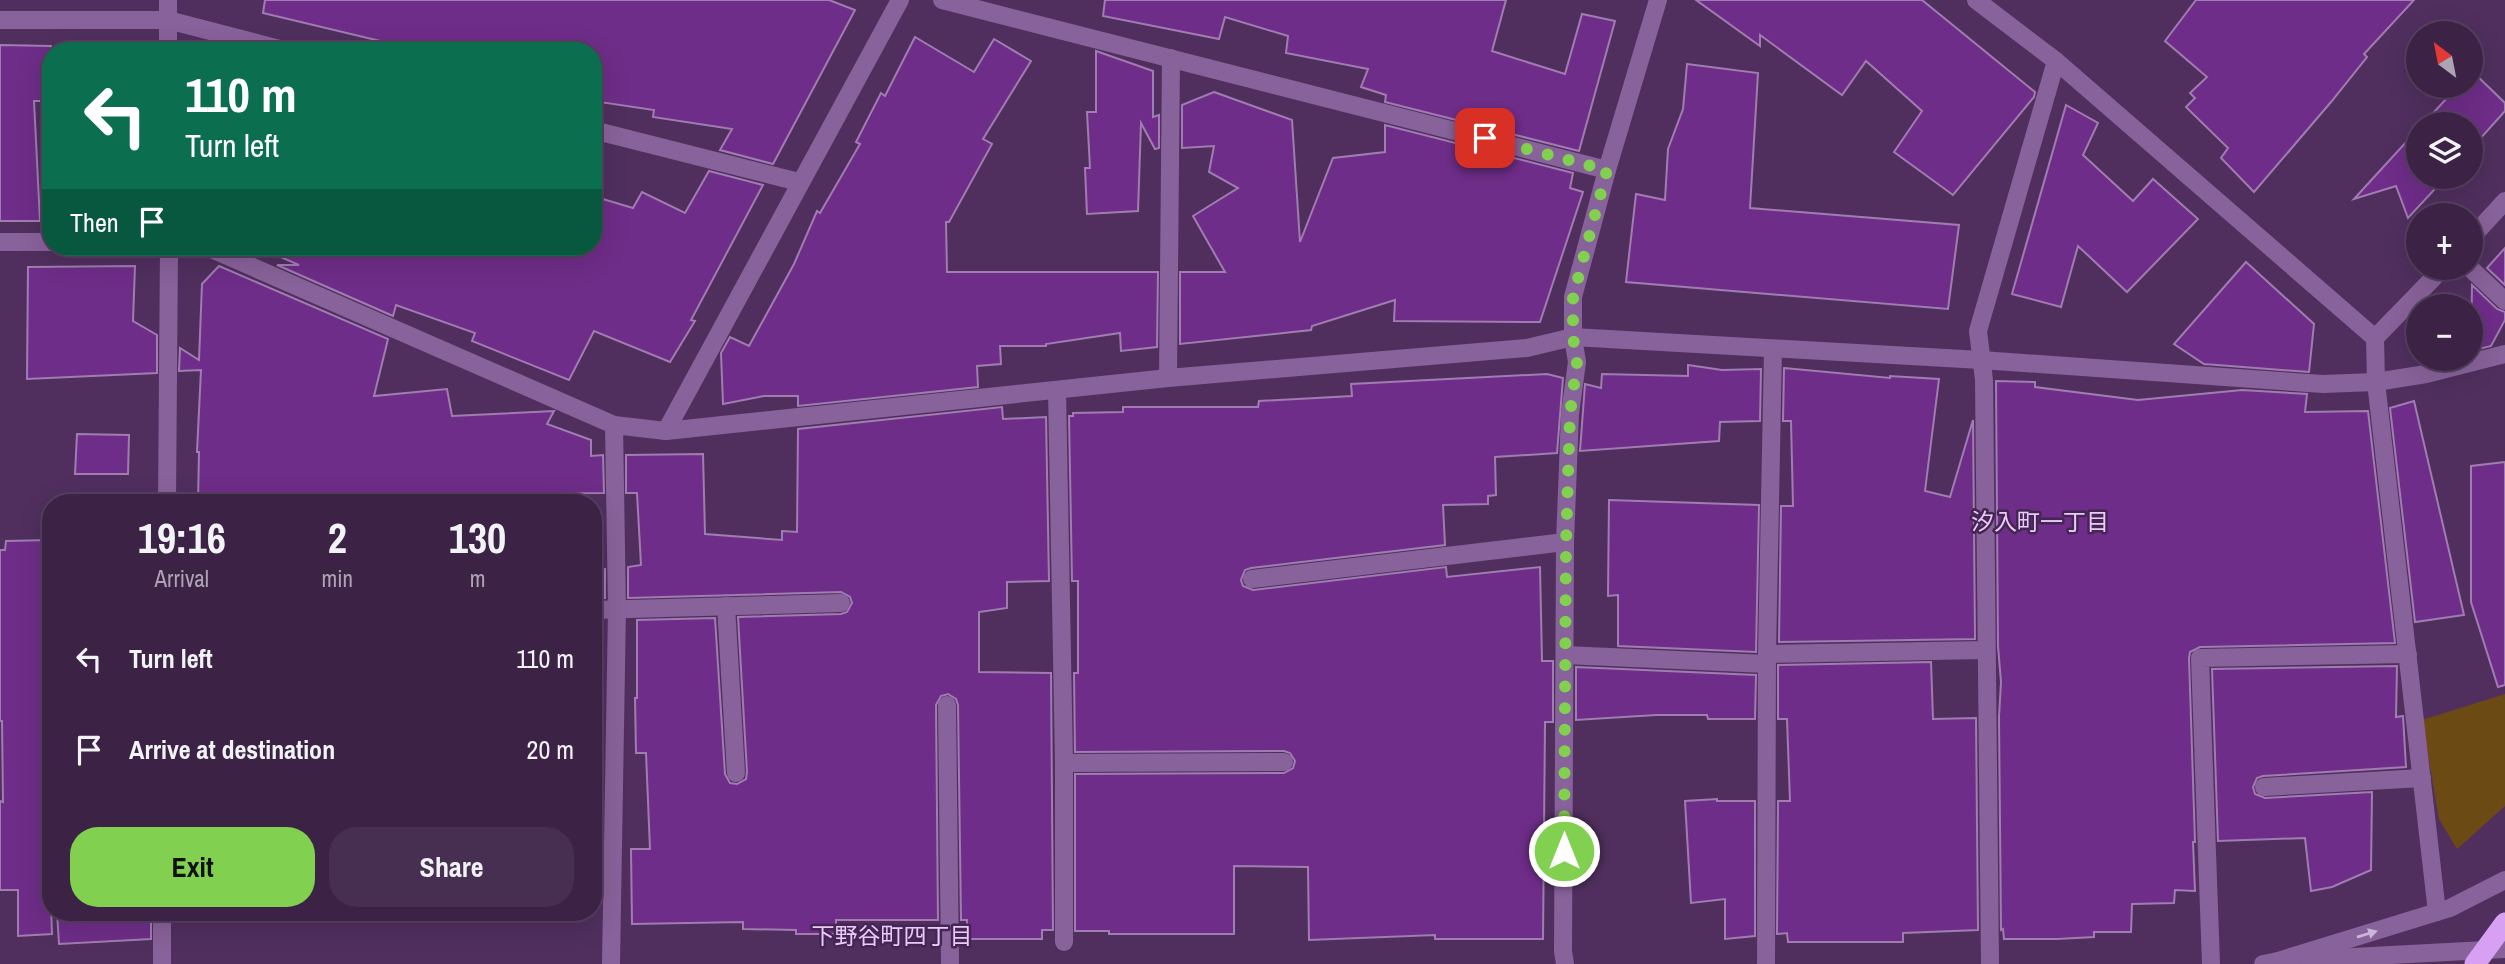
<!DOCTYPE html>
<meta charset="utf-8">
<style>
body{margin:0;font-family:"Archivo Narrow","Noto Sans JP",sans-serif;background:#472f51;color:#f1f3f6;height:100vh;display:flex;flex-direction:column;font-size:26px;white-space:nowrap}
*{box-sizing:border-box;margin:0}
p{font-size:23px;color:#aca4b3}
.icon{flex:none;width:38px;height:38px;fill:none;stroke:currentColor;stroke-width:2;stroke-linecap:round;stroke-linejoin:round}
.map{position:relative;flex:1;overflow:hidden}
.details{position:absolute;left:42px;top:494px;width:560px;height:427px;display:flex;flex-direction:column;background:#3c2346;border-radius:28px;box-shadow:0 7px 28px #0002,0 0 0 2px #55405f}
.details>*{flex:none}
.guide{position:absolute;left:42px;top:42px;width:560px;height:214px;border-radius:28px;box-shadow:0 7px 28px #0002,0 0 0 2px #55405f;background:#0b6e4f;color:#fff;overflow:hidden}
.needle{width:46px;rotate:328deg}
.controls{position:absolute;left:2406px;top:21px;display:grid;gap:14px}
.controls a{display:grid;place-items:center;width:77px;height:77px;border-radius:50%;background:#3c2346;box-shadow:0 7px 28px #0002,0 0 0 2px #55405f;font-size:35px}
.pin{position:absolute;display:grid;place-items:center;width:60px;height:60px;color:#fff;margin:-30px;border-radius:14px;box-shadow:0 4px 10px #0006}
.me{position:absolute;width:77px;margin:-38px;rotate:0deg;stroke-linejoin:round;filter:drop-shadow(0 0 5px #0008)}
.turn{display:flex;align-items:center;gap:24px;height:147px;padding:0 28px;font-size:32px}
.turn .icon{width:91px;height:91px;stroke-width:2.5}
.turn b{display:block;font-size:49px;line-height:60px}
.then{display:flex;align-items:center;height:66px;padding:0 28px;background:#0003;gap:14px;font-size:26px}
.eta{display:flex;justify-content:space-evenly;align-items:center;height:119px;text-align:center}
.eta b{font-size:42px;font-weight:700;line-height:49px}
.cta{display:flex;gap:14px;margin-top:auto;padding:14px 28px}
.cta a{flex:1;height:80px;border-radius:28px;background:#82d04f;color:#111;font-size:28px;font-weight:700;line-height:80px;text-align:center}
.cta a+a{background:#472f51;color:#f1f3f6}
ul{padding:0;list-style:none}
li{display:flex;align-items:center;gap:21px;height:91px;padding:0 28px}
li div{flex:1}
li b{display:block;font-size:26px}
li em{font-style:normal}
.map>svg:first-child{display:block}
</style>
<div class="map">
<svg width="2505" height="964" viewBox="0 0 2505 964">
<rect width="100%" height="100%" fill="#502f5e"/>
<polygon fill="#6c4a14" points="2505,694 2505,806 2457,849 2439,819 2422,720"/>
<g fill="#6e2d88" stroke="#a07cb1" stroke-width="2">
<polygon points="265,0 829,0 855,10 773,164 720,150 732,129 653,117 654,110 593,101 593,51 422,51 263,13"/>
<polygon points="1105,0 1506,0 1492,51 1565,74 1582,14 1615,21 1579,151 1385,102 1386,95 1361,87 1368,69 1286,53 1288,36 1225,17 1219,39 1103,16"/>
<polygon points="1696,0 1922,0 2035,92 2034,97 1953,195 1894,152 1922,111 1866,61 1842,95 1760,35 1760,46"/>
<polygon points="2196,0 2414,0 2364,54 2367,57 2331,102 2254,192 2221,158 2228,148 2186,107 2195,98 2190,93 2207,77 2165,41"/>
<polygon points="915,37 974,72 994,39 1031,61 983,139 992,144 949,222 946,222 947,272 1158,272 1157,347 1121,351 1120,333 1046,344 1046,346 1000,346 1001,364 977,366 978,387 798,406 798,396 764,396 723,404 721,353 730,337 749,346 794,264 817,211 820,213 860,144 856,142 881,93 885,96"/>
<polygon points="0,45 51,46 51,101 34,101 40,221 0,221"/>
<polygon points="1096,51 1153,71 1153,117 1159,115 1159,148 1155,149 1141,123 1138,211 1087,214 1085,168 1090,168 1087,112 1096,112"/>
<polygon points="1687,64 1758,73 1750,208 1959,225 1948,309 1626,282 1636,194 1665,200 1668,149 1683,109"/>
<polygon points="2472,71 2505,103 2505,111 2471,149 2471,124 2423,124 2458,86 2471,86"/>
<polygon points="1214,92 1292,120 1300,242 1333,158 1385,152 1385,125 1573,173 1570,188 1583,192 1540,322 1394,321 1395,300 1312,326 1311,330 1180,344 1180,272 1225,272 1193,216 1238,188 1209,172 1214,146 1182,148 1182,105"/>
<polygon points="2066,105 2098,123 2083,155 2133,201 2153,179 2198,219 2127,292 2078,246 2061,307 2012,294"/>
<polygon points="2418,129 2418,177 2446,177 2408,218 2396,186 2354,199"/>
<polygon points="709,171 763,185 691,320 695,321 670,362 594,331 569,380 472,341 475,333 396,305 393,316 277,265 299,265 258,247 593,247 593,196 633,208 642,192 685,213"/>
<polygon points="2505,248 2505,285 2487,268"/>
<polygon points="2246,262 2314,324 2309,372 2204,364 2174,344"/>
<polygon points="135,266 133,321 157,335 157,373 27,379 28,267"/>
<polygon points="219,266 388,339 374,396 447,389 452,416 554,411 547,424 591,440 591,456 603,455 604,493 378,495 378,502 198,502 199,452 197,452 201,370 179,371 180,348 199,360 202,284"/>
<polygon points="2472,285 2497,309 2505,312 2505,320 2491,346 2471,351"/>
<polygon points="1688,365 1722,370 1761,369 1760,421 1720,422 1719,441 1580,451 1585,384 1601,388 1602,374 1688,376"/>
<polygon points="1784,368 1890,378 1890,376 1939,379 1925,491 1950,497 1973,420 1975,639 1779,642 1781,506 1793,506 1791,421 1783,421"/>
<polygon points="1547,374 1563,378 1557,453 1495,457 1496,495 1488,496 1488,504 1443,505 1445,545 1251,568 1245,570 1241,580 1243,586 1253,590 1446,567 1447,577 1540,567 1542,661 1553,661 1553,722 1545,722 1543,939 1435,939 1435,935 1309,940 1308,867 1234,866 1234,934 1109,934 1109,931 1075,931 1075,774 1284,773 1293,768 1295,761 1290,753 1284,751 1075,752 1074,673 1078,673 1078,581 1072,581 1069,416 1073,416 1073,413 1123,412 1123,407 1258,407 1259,401 1352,396 1351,384"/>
<polygon points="1996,381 2035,382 2035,387 2138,400 2242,390 2307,394 2305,412 2368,411 2395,643 2200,647 2190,652 2189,658 2195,842 2193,842 2195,891 2175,890 2174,903 2132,904 2131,932 2094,932 2094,937 2057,939 2004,939 2003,929 2001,930 1999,717 2001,682 1998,646"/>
<polygon points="2414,401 2464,615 2415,622 2390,408"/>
<polygon points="1002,407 1003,419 1046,417 1049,581 1007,582 1007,608 979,612 979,672 1051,673 1053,930 1042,930 1042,939 967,939 967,920 961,920 958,705 956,699 948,694 941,696 936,705 938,920 836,920 836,934 796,934 796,930 743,929 743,922 632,924 631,849 650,849 646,753 636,753 635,698 637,698 637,620 715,618 725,774 730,783 737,784 746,779 747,772 738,617 841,614 847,612 852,603 850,597 841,592 628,598 628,567 641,565 637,493 626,493 626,455 703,454 705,534 782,540 782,531 797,532 798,429"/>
<polygon points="77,434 129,435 128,474 75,474"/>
<polygon points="2505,462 2505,685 2498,687 2471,602 2471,466"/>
<polygon points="1609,500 1759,505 1756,652 1618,646 1618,595 1608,596"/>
<polygon points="51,540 51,849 49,849 52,934 18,936 18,890 0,890 0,801 3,802 2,721 0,721 0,550 5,550 6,541"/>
<polygon points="605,569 605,598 593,599 593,570"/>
<polygon points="1931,662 1933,719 1976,718 1978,930 1903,933 1903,942 1788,942 1787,933 1777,934 1778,801 1790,801 1787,719 1778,719 1778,665"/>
<polygon points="2397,666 2396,717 2403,716 2406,767 2263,776 2257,778 2253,787 2255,794 2265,798 2372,792 2371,870 2332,887 2311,891 2305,838 2218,841 2212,669"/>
<polygon points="1576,667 1756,675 1755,719 1708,719 1707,715 1656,715 1576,720"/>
<polygon points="1717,799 1717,801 1755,801 1755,936 1725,939 1725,899 1691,903 1685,801"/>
<polygon points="57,912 151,912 151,939 59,944"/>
</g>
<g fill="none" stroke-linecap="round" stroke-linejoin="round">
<g stroke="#88629a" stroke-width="18">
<polyline points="942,0 1607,170"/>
<polyline points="1976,0 2056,61 2375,338"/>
<polyline points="0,20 168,20 287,51"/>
<polyline points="168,51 168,0"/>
<polyline points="593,130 799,182"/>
<polyline points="2471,238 2505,201"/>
<polyline points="0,242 51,242"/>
<polyline points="207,247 614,425 666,431 1168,378 1527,348 1573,337 1981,360 2323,384 2376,382 2426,374 2505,354"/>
<polyline points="2470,268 2505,301"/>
<polyline points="1168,378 1171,58"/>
<polyline points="1057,390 1064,763 1284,762"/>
<polyline points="666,431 900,0"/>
<polyline points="167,502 169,247"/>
<polyline points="1252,579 1565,542"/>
<polyline points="726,606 736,773"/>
<polyline points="593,610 841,603"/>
<polyline points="1767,654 1986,650"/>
<polyline points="1565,655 1767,664"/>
<polyline points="947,705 950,964"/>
<polyline points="1064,763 1064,942"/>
<polyline points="2264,787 2422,778"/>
<polyline points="162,912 162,964"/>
<polyline points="2437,912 2376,382 2375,338 2443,268"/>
<polyline points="611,964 617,609 614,425"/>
<polyline points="1565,964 1563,951 1565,542 1570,414 1577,362 1573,337 1573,297 1607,170 1658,0"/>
<polyline points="1766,964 1767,654 1773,349"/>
<polyline points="1990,964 1984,380 1978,331 2056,61"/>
<polyline points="2211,964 2200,658 2408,654"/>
<polyline points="2263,964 2278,961 2505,949"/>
<polyline points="2280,964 2278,961 2450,908 2505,880"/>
</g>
<polyline stroke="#d8a0f2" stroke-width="21" points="2475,964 2505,923"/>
</g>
<defs><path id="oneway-solid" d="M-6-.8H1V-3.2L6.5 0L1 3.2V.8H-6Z" transform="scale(1.75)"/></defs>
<use fill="#cdb4d9" href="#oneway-solid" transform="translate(2367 934) rotate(-17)"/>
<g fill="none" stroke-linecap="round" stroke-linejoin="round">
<polyline stroke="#82d04f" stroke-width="12" stroke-dasharray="0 21.6" points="1485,138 1607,170 1573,297 1573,337 1577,362 1570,414 1566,542 1564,851"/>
</g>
<g text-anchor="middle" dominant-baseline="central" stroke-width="5" stroke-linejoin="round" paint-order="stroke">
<g font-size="23" fill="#e9caf8" stroke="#452553">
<text x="2040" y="521">汐入町一丁目</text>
<text x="892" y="935">下野谷町四丁目</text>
</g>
</g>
</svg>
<div class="controls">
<a><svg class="needle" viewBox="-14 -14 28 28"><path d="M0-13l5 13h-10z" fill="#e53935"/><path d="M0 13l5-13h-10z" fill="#aca4b3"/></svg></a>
<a><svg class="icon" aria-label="layers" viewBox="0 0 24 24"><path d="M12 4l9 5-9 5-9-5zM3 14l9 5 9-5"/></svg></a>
<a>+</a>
<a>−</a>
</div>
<div class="pin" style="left:1485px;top:138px;background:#d93025"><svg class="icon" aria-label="arrive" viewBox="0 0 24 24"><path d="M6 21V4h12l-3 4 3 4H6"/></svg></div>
<svg class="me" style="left:1564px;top:851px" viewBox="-20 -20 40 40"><circle r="17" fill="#82d04f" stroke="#fff" stroke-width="3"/><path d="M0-11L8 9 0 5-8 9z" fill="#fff"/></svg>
<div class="guide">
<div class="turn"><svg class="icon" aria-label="left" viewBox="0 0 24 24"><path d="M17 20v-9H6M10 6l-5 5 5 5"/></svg><div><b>110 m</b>Turn left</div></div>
<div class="then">Then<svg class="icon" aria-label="arrive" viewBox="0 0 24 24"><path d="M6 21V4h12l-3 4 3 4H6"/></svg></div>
</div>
<section class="details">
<div class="eta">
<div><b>19:16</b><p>Arrival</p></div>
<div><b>2</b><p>min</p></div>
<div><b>130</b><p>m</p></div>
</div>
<ul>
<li><svg class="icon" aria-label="left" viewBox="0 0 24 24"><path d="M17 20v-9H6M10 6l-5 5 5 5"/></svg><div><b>Turn left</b></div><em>110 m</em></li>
<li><svg class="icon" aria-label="arrive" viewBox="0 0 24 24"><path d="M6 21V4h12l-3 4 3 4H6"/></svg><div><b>Arrive at destination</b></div><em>20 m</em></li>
</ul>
<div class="cta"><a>Exit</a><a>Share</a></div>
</section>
</div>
